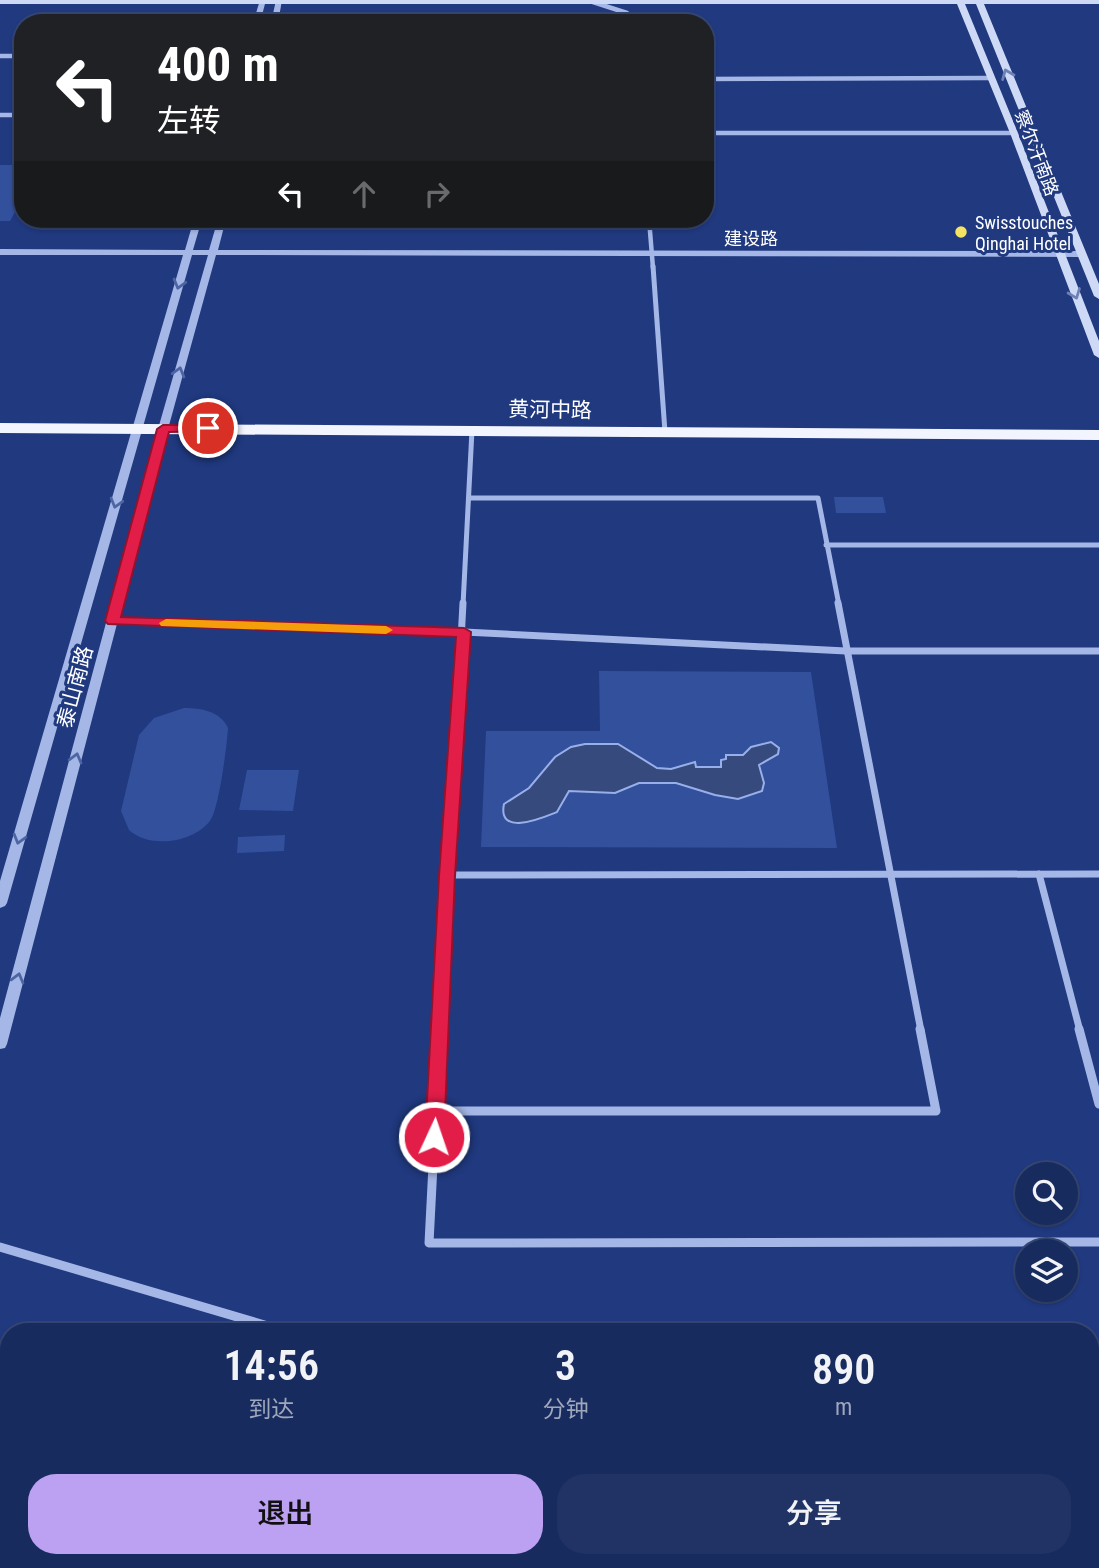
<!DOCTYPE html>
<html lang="zh">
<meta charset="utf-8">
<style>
body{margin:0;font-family:"Roboto Condensed","Noto Sans SC",sans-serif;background:#213365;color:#f1f3f6;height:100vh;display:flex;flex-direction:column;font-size:26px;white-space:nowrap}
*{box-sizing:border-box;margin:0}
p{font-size:23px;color:#9fa7bd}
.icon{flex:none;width:38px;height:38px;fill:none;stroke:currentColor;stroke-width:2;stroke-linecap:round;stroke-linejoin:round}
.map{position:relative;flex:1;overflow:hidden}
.drawer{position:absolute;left:0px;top:1323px;width:1099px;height:245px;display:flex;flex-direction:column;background:#182b5f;border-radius:28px 28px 0 0;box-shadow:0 2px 5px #0004,0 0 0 2px #364774}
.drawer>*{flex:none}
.guide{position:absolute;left:14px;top:14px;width:700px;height:214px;border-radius:28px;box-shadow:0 2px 5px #0004,0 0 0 2px #364774;background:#202124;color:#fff;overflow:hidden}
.fabs{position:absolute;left:1015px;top:1162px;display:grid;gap:14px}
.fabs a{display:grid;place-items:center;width:63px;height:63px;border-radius:50%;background:#182b5f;box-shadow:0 2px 5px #0004,0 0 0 2px #364774;font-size:35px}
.pin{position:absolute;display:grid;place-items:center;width:60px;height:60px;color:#fff;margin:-30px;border:4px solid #fff;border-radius:50%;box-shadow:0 2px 7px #0007}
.me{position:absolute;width:77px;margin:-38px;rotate:3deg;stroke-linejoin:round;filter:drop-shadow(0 0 5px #0008)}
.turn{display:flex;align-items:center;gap:24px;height:147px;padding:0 28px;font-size:32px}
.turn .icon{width:91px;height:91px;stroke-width:2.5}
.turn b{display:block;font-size:49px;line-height:60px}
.lanes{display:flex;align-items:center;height:66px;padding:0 28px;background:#0003;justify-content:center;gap:35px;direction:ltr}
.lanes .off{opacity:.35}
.eta{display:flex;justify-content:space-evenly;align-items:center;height:119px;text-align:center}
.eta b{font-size:42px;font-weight:600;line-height:49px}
.action{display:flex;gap:14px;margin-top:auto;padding:14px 28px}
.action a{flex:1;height:80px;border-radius:28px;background:#bca0f2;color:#111;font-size:28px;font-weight:600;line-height:80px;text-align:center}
.action a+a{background:#213365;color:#f1f3f6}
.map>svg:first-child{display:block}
</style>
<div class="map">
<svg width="1099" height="1568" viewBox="0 0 1099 1568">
<rect width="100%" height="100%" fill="#20397f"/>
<g fill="#33509d">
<polygon points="0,165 23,165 23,197 10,221 0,221"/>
<polygon points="834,497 883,497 886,513 836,513"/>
<polygon points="599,671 811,672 837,848 481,847 486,731 600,731"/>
<path d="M 184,708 C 201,708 220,711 228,728 C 227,746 219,806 211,819 C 203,832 184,840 169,841 C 154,842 140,840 129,830 L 121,811 L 139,735 L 154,718 Z"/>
<polygon points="247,770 299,770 293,811 239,810"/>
<polygon points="285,835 284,851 237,853 238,837"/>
</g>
<path fill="#374a7e" stroke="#98b0e9" stroke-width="2" d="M 771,742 L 779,748 L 778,754 L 759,765 L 764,783 L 762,791 L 738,799 L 715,795 L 676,783 L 639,783 L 615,793 L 569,791 L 557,812 C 542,818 497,837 504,804 L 529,788 L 555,757 L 571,747 L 585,744 L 618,744 L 657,768 L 671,769 L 695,762 L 696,767 L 721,767 L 721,760 L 726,759 L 726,755 L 743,755 L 751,747 Z"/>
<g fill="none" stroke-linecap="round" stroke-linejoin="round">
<g stroke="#a4b7e7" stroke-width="4.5">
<polyline points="593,2 627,13 628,23"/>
<polyline points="0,56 23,56"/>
<polyline points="705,79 990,78"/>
<polyline points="0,115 23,115"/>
<polyline points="705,133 1014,133"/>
<polyline points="649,219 653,268"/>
</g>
<g stroke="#a4b7e7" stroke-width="5">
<polyline points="653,266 665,432"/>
<polyline points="469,498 818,498 839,605"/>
<polyline points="826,545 1099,545"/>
<polyline points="463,605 472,430"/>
</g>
<g stroke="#a4b7e7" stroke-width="7">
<polyline points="838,603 921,1031"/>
<polyline points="113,621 464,632 846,651 1099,651"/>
<polyline points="1039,874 1080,1031"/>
<polyline points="447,875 1099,874"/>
<polyline points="440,1031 463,603"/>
</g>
<g stroke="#a4b7e7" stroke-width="9">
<polyline points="440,1029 429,1243 1099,1242"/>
<polyline points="1079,1029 1099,1104"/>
<polyline points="436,1111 936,1111 920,1029"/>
<polyline points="0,1247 288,1332"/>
</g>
<g fill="#a4b7e7" fill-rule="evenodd">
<polygon points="260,0 266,0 260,23 253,23"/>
<polygon points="276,0 282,0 278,23 271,23"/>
<polygon points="194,219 202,219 193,250 209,250 218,219 226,219 218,250 1082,251 1086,254 1082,257 216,255 168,429 7,1044 5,1048 0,1049 0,1018 158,429 208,255 192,255 7,903 5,906 0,908 0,881 183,255 0,255 0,249 185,250"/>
</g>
<polygon fill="#ced9f6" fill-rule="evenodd" points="0,0 1099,0 1099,4 984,4 1099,284 1099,299 1094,296 976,4 965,4 1018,133 1099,341 1099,358 1094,355 1010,133 957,4 0,4"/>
<polygon fill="#f2f5fe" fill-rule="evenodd" points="0,423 1099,430 1099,440 0,433"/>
</g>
<defs><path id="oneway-chevron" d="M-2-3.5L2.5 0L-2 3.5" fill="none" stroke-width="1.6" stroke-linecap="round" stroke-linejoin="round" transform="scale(1.75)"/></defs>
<g stroke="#6e81b5">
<use href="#oneway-chevron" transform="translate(1007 74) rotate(-112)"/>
<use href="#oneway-chevron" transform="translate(1075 294) rotate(69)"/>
</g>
<g stroke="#4e65a3">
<use href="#oneway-chevron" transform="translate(179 284) rotate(106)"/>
<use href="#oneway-chevron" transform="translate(179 372) rotate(-74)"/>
<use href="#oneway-chevron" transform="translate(116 503) rotate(106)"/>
<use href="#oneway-chevron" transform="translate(76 758) rotate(-75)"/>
<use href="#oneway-chevron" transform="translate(19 839) rotate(106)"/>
<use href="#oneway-chevron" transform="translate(18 978) rotate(-75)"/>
</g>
<polygon fill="#e11d48" stroke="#92132f" stroke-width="2" points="208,425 214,428 212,431 169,432 121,617 464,628 471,632 455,876 444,1137 441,1143 434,1145 428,1143 425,1137 439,876 456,637 108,624 105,621 157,429 163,425"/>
<polygon fill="#f59e0b" points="166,619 386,626 393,630 386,634 161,626 159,623"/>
<circle fill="#f5e464" stroke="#20397f" stroke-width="2.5" cx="961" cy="232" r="7"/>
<g text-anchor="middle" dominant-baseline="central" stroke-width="6" stroke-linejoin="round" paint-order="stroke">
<g font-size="18" fill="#fff" stroke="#20397f">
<text transform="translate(1037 153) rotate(69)">察尔汗南路</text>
<text x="751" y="238">建设路</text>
</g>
<g font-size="18" fill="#fff" stroke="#20397f" text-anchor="start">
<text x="975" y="222">Swisstouches<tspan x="975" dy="21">Qinghai Hotel</tspan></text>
</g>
<g font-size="21" fill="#fff" stroke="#20397f">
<text transform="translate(550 410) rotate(1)">黄河中路</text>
<text transform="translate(75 687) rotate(-75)">泰山南路</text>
</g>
</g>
</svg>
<div class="fabs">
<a><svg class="icon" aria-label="search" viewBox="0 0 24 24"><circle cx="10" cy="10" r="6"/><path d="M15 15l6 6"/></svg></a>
<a><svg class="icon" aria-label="layers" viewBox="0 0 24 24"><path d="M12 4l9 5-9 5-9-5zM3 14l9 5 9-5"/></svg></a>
</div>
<div class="pin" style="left:208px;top:428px;background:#d93025"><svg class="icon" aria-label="arrive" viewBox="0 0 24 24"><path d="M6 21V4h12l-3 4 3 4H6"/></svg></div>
<svg class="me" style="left:434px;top:1137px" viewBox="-20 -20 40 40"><circle r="17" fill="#e11d48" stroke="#fff" stroke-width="3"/><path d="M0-11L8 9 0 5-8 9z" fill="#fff"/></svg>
<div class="guide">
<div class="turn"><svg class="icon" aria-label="left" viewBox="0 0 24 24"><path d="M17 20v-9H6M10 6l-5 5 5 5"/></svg><div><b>400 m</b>左转</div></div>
<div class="lanes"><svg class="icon" aria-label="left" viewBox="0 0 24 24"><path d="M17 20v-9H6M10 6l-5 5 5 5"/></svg><svg class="icon off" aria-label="ahead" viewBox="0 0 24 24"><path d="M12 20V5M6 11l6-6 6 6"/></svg><svg class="icon off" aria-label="right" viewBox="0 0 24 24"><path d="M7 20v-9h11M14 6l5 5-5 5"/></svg></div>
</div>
<section class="drawer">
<div class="eta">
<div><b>14:56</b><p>到达</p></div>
<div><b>3</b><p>分钟</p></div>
<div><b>890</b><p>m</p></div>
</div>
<div class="action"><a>退出</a><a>分享</a></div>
</section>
</div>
